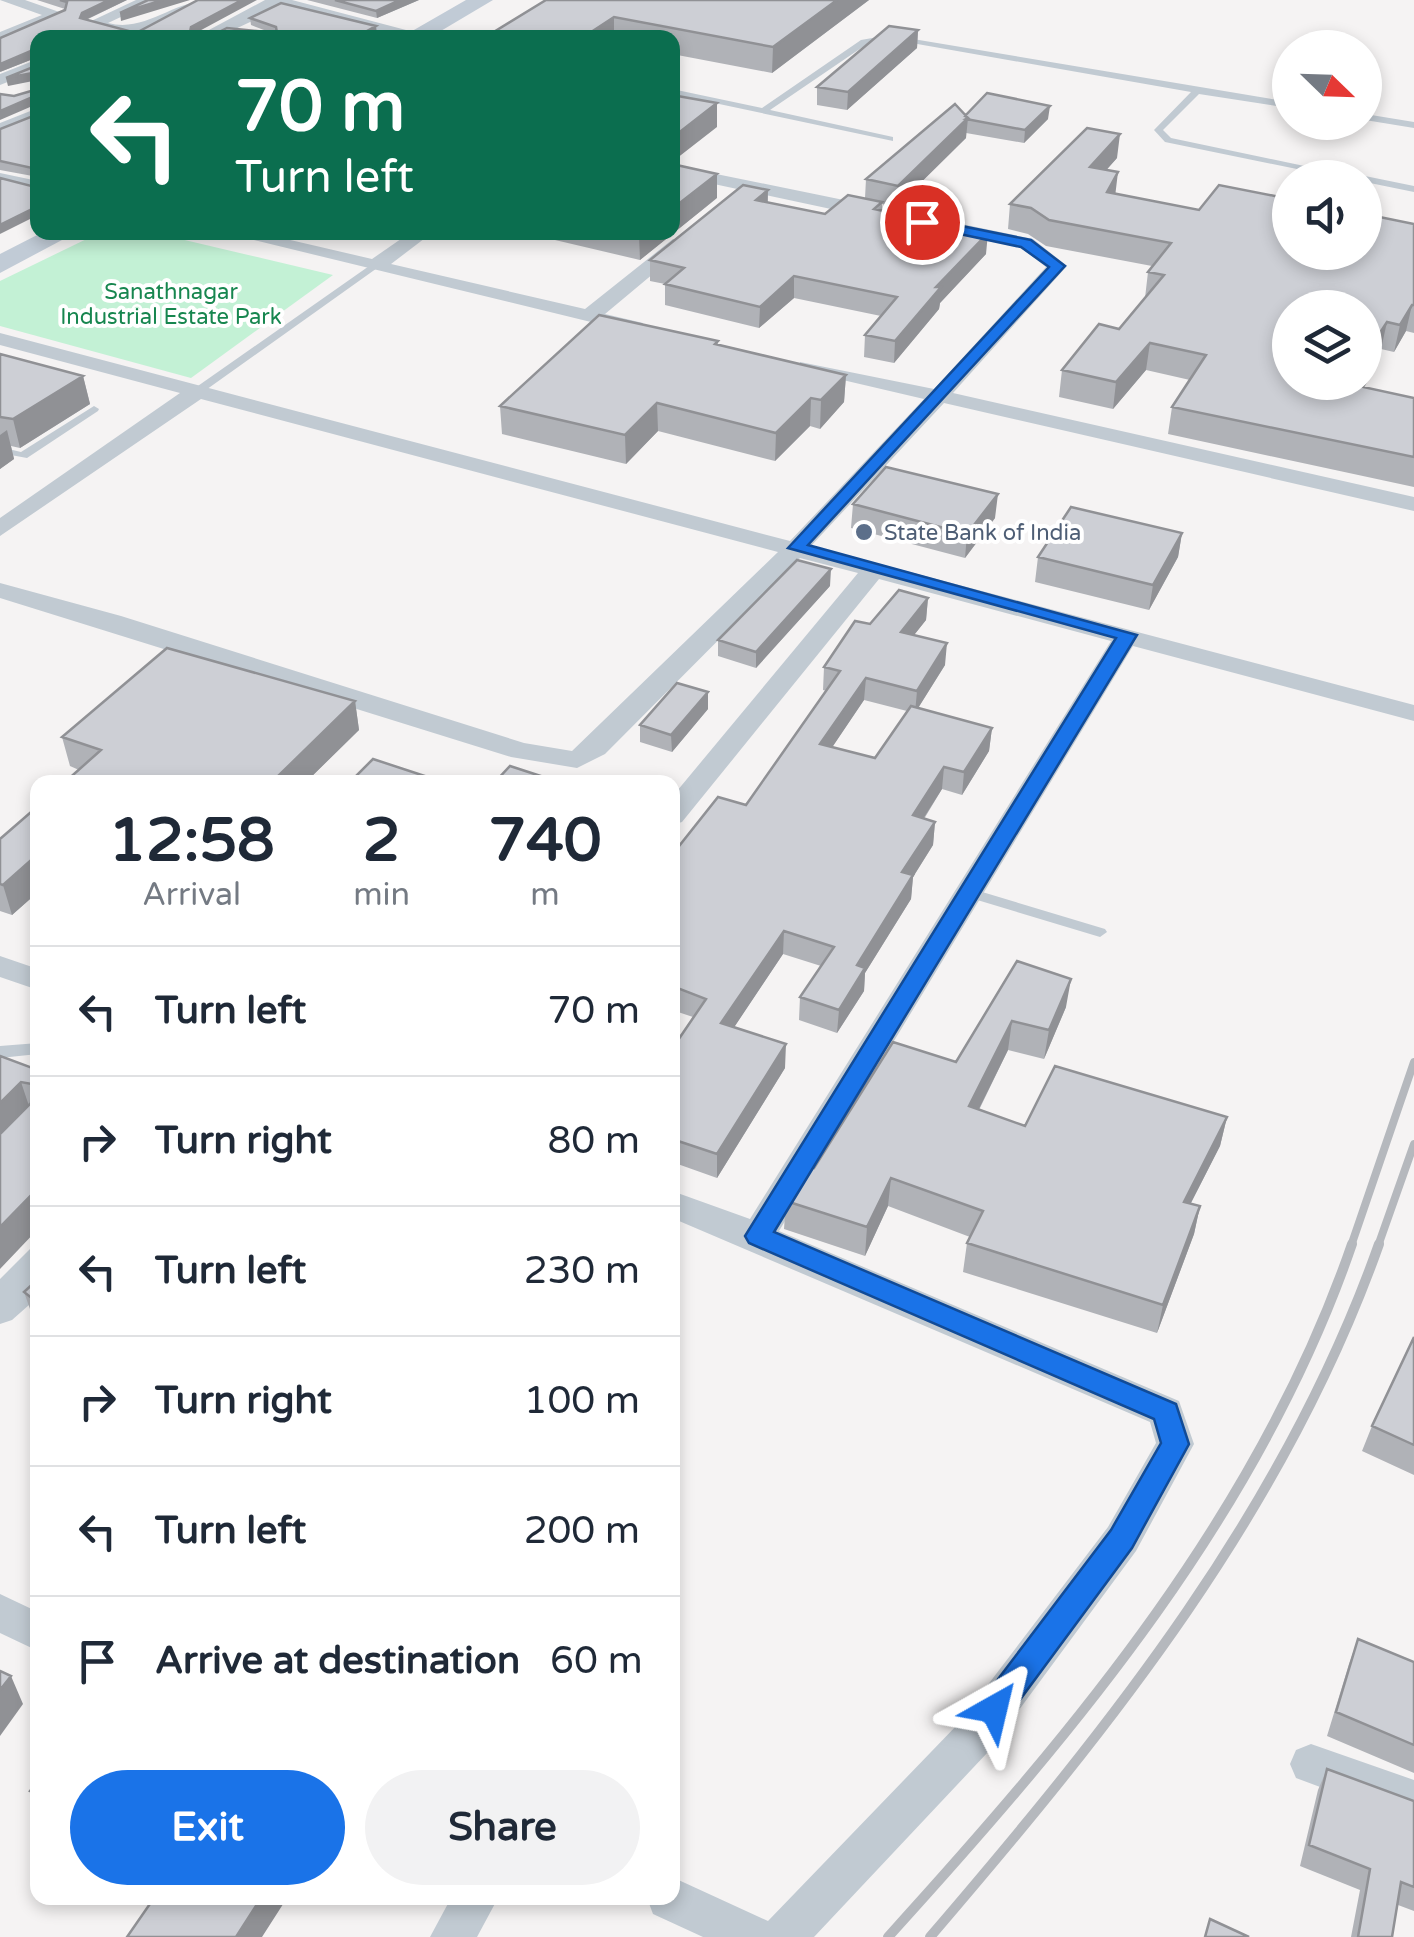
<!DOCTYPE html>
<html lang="en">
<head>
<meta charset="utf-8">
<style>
  body { margin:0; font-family:"Varela Round",sans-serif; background:#f2f2f3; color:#1f2937; height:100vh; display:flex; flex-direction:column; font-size:38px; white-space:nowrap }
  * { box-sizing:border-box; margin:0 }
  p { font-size:32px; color:#747a83 }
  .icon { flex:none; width:55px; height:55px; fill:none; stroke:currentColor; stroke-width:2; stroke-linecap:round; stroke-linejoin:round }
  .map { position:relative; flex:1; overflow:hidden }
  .panel { position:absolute; left:30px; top:775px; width:650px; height:1130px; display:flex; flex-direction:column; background:#fff; border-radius:20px; box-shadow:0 5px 15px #0003 }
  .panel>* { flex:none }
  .guide { position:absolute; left:30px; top:30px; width:650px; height:210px; border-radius:20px; box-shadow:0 5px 15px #0003; background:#0b6e4f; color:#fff; overflow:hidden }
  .needle { width:65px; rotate:113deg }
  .fabs { position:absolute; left:1272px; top:30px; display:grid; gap:20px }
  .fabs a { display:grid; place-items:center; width:110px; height:110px; border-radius:50%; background:#fff; box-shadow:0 5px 15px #0003; font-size:50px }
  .pin { position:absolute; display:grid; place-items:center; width:85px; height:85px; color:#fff; margin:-42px; border:5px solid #fff; border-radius:50%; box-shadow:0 2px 10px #0007 }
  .me { position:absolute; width:110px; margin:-55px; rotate:37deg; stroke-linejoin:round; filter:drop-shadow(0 0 8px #0008) }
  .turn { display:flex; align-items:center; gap:35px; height:210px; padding:0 40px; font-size:45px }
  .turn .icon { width:130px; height:130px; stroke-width:2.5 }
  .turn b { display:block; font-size:70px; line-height:85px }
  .eta { display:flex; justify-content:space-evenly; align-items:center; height:170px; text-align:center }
  .eta b { font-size:60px; font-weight:700; line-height:70px }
  .button { display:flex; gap:20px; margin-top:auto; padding:20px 40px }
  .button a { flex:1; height:115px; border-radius:60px; background:#1a73e8; color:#fff; font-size:40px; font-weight:700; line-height:115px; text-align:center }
  .button a+a { background:#f2f2f3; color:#1f2937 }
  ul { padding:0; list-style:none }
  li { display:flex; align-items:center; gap:30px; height:130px; padding:0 40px; border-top:2px solid #e0e1e3 }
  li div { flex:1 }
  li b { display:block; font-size:38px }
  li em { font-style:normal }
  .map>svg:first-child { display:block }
</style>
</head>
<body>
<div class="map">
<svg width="1414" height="1937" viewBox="0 0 1414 1937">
  <rect width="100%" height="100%" fill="#f5f3f3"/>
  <path fill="#c3f1d5" d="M101,232l54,1 178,42 -142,103 -191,-52v-45z"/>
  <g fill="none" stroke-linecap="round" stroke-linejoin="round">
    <path fill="#c1cad2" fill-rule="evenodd" d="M889,35l401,67v6l-91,-14 -36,36 8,8 190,40h-20l-176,-36 -11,-12 37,-38 -302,-53 -22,5 -97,66 123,27v4l-221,-47v-5l90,19 99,-68z
      M1365,114l49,8v6l-49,-8z
      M1365,176l49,10v6l-49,-10v-4h-3z
      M372,264l8,2 -177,126h-8v-4z
      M94,406l5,3 -1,2 -71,47 -27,-5v-6l21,5z
      M969,888l136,41 2,3 -7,5 -136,-41 -2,-3z
      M38,1043v11l-38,4v-12z
      M38,1245v18l-32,32 -6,2v-18l32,-32z"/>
    <path fill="#c1cad2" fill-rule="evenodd" d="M0,0h25l40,14 -65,29v-11l42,-17z
      M136,0h21l-49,23c38,10 65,-23 104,-23l-76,38 -51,-14z
      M265,0h27l133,35 -17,3 -126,-31 -66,31h-22z
      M38,59v11l-38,15v-11z
      M38,108v11l-38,15v-11z
      M672,165l201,41 9,6 -9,6 -201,-43z
      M0,173l38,8v11l-38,-9z
      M947,221l86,18 34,27 -114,127 461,104v14l-470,-108 -133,143 603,159v16l-281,-75 -354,585 400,170 15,43 -58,107 -148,201 -174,185h-111l-50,-23 -6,-16h25v-21l96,44 190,-197 150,-197 48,-84 -6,-21 -478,-204v-27l78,28 361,-578 -232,-62 -197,243 -10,3v-28l186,-224 -58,-15 -195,196 -28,14 -66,-11 -511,-159v-15l121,33 403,127 48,8 206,-199 -577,-153 -201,137v-18l180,-125 -180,-48v-12l790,208 134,-142 -124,-29v-8l134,27 112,-122 -26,-20 -80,-16 -2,-4z
      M221,232h35l116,27 39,-27h22l-42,32 194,45 88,-70 17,4 -85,71 38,9v8l-7,2z
      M0,956l38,13v21l-38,-13z
      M38,1262v35l-26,23 -12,4v-35l26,-24z
      M0,1594l38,18v39l-38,-18z
      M1311,1744l103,36v42l-118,-44 -6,-14 6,-14z
      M451,1898h47l-21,39h-47z"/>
    <path fill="#c1cbd6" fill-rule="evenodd" d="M466,0h27l-64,38h-29z
      M43,232h34l-77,41v-19z"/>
    <path stroke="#b5b8bd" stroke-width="8" d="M1351,1246l63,-184
      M1378,1246l36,-102"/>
    <path stroke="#b5b8bd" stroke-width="10" d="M888,1937c188,-207 372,-425 464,-693
      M930,1937c181,-211 355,-427 449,-693"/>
  </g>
  <path fill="#b0b2b7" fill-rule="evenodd" d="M37,0h90l-41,20 50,13h136l-21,-8 -1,-7 127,16 -7,4h-332v19l-38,15 65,-63z
    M307,0h112l-42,18z
    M546,0h323l-97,73 -100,-19v-16h-188z
    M918,30l-1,18 -70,62 -30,-5v-18z
    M38,114v63l-38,-7v-41z
    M965,116l83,3 -24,24 -58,-10v5l-70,69 -14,-3v7l104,43 -46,49 -1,6 -45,54 -30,-6 1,-22 16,-19 -87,-18 -35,30 -94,-23v-21l-15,-3v-21l118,-70v12l57,12 40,-16 1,-19z
    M1117,158l-11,12 9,24 84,16 215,14v109l-8,-2 -12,21 -13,-3 -16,25v-66h-75l75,80 49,10v89l-246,-53 4,-27 18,-27 -44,-10 -33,39 -54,-12 3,-27 57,-41 26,-31 3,-26 4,-6 -106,-20 -18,-12 -20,-5 2,-25z
    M717,198l-77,62 -119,-28h151z
    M718,341v3l128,31 -2,27 -24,27 -10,-3 -35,35 -117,-30 -32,33 -124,-30 -2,-28z
    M0,354l83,22 7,28 -70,44 -9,-2 3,13 -14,10z
    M853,504l142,14 -30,40 -114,-30z
    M1182,533l-4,24 -29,53 -114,-28 3,-25z
    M830,586l-74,82 -38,-12v-16z
    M928,598l-2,22 -12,15 31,30 -27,43 74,20 -3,23 -27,44 -20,-6 -18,30 11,3 -2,23 -20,32 -2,22 -46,74 -1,18 -27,42 -38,-13 1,-23 21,-31 -38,-12 -49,73 51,41 -68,110 -45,-16v-113l21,-32 -21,-7v-155l74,-50 81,-114 -4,-1 1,-23 46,-43zM864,700l43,11 -32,47 -43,-11z
    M355,701l4,29 -53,52h-241l14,-12 -9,-4 -8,-29z
    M708,709l-36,43 -32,-10v-17z
    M38,806v86l-26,23 -12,-4v-72z
    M1017,961l49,46 -22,52 -36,-9 -29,60 46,16 202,-9 -7,29 -29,57 9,3 -6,28 -37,99 -194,-61 4,-29 3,-6 -82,-31 -23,50 -81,-27 2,-28 28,-33 142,-106z
    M0,1056l38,14v159z
    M38,1279v36l-8,-6 -6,-17z
    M1414,1337v138l-52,-24 10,-25z
    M1358,1639l56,23v111l-87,-37 22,-72z
    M1327,1769l87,32v110l-16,-6 -6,32h-41l9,-47 -60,-24 18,-76z
    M38,1781v25l-8,-15z"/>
  <path fill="#909195" d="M109,0h18l-44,21 -3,-3 2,-5z
    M163,0h27l-69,21 -1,-8z
    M242,0h15l-65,35 -2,-3 1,-5z
    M400,0h19l-42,18 -1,-7z
    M837,0h32l-97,73 1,-26z
    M614,17v21h-32z
    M376,26l1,8 -7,4h-16z
    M918,30l-1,18 -70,62 1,-18z
    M38,48v9l-38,15v-8z
    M38,72v8l-30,6 -2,-8z
    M35,96l2,8 -37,16v-9z
    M717,103v24l-45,35v-24z
    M1050,106l-2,13 -24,24 1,-13z
    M968,118l-2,20 -70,69 2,-21z
    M1120,134l-3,24 -30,34 3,-25z
    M1118,172l-3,25 -8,-5z
    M717,174v24l-77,62 -1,-25 3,-3h30v-23z
    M768,190l-1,21 -11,-11z
    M38,206v9l-38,19v-9z
    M988,233l-2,21 -46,49 -1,6 -45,54 1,-22 41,-54z
    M794,276v22l-35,30 1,-21z
    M1412,305l-6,26 -12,21 6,-27z
    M1387,322l-6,27 -16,25v-18z
    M1150,343l-4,27 -33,39 3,-27z
    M846,375l-2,27 -24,27 1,-29z
    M83,376l7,28 -70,44 -7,-29z
    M811,398l-1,28 -35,35 1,-28z
    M657,403l1,28 -32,33 -1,-29z
    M7,430l7,29 -14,10v-34z
    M998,494l-3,24 -30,40 2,-24z
    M1182,533l-4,24 -29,53 4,-25z
    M831,569l-1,17 -74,82v-16z
    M928,598l-2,22 -27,34 2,-22z
    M947,643l-2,22 -30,48 2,-22z
    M866,678l-2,22 -45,67 1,-23z
    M708,692v17l-36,43 -1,-17z
    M355,701l4,29 -53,52h-34z
    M992,728l-3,23 -27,44 2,-23z
    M944,767l-2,22 -31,49 2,-23z
    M935,822l-2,23 -20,32 -2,22 -46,74 -1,18 -27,42 2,-23 18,-45 45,-93z
    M38,854v38l-26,23 -9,-30z
    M784,931l-1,23 -62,93v-24z
    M1071,979l-5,28 -22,52 5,-29z
    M1012,1021l-4,29 -42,85 3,-29z
    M786,1044l-1,24 -68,110v-24z
    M21,1082l10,30 -31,32v-41z
    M1227,1117l-7,29 -43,84 7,-28z
    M891,1178l-3,28 -23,50 2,-29z
    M38,1188v41l-38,40v-42z
    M1200,1206l-6,28 -37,99 6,-28z
    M11,1676l12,28 -23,32v-46z
    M261,1898h26l-25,39h-26z"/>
  <path fill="#cdcfd5" stroke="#909195" stroke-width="2.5" d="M60,0h49l-27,13 -2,5 56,15 62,-33h44l-51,27 -1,5 25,2 12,-6 50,5 -1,-6 -26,-9 31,-15 95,23 -22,12h-316v10l-38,16v-26l65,-28 2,-8z
    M148,0h15l-43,13z
    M335,0h65l-24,11z
    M546,0h291l-64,47 -159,-30 -32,21h-98z
    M889,26l29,4 -70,62 -31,-5z
    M38,65v7l-32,6z
    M38,89v9l-3,-2 -35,15v-17l14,2z
    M987,93l63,13 -25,24 -59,-11 2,-1 -3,-2z
    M672,95l45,8 -45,35z
    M955,104l13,14 -70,68 -32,-7z
    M38,114v58l-1,-3 -37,-8v-32z
    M1087,128l33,6 -30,33 28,5 -11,20 92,18 20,-25 71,14v53h75v-38l49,10v81h-2l-12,20 -13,-3 -22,34v-48h-75v74h75v-4h3l-5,9 51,11v59l-242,-50 34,-52 -56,-12 -34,39 -54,-12 37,-46 20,5 45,-54 -16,-3 23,-29 -122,-23 -18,-12 -21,-4z
    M672,164l45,10 -45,35z
    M0,178l35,9 3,-2v21l-38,19z
    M743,185l25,5 -12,10 69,14 23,-19 34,7 -8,7 114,24 -52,54h5l-46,54 -30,-6 32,-38 -103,-21 -34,31 -95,-23 19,-16 -34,-8z
    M599,315l119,26 -3,3 131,31 -25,25 -10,-2 -35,35 -119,-30 -32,32 -125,-29z
    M0,354l83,22 -70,43 -13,-2z
    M886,467l112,27 -31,40 -114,-30z
    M1071,507l111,26 -29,52 -115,-28z
    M797,560l34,9 -75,83 -38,-12z
    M899,590l29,8 -27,34 46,11 -30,48 -51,-13 -46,66 55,14 36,-52 81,22 -28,44 -20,-5 -31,48 22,7 -33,50 11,3 -56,90 8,3 -26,42 -39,-13 34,-50 -50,-16 -63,92 65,21 -69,110 -45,-15v-90l34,-50 -34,-13v-131l46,-58 28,8 94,-134 -16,-4 31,-46 15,3z
    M167,648l188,53 -83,81h-137l-13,-4 -5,4h-52l36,-32 -39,-13z
    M677,683l31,9 -37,43 -31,-10z
    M373,759l70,23h-93z
    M510,766l46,15 4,-4 19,5h-84z
    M38,806v48l-35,31 -3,-1v-45z
    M1017,961l54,18 -22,51 -37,-9 -43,85 56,20 30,-60 172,51 -43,85 16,4 -37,99 -196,-62 16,-32 -92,-33 -24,49 -81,-26 21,-35 7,2 79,-126 63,20z
    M0,1056l38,14v118l-38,39v-93l31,-31 1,-19 -11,-2 -21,21z
    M38,1279v24l-14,-11z
    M1414,1337v108l-42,-19z
    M1358,1639l56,23v83l-78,-33z
    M0,1671l11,5 -11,14z
    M1327,1769l87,32v86l-13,-5 -9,55h-34l12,-68 -61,-24z
    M38,1781v14l-8,-4z
    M154,1898h107l-25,39h-109z
    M1210,1919l39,18h-44z"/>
  <path fill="#1a73e8" stroke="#114b97" stroke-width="2.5" d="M922,218l109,22 34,26 -257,279 329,90 -363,597 402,172 13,40 -57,104 -127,172 -11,4 -11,-4 -5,-11 5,-10 128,-169 50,-87 -7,-24 -405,-176 -4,-7 371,-598 -328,-90 261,-281 -28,-20 -104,-22z"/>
  <circle fill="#5c6f8a" stroke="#fff" stroke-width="4" cx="864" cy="532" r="10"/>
  <g text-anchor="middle" stroke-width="8" stroke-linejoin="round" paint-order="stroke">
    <g font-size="22" fill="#17864f" stroke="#fff">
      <text x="171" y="299">Sanathnagar<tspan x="171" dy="25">Industrial Estate Park</tspan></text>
    </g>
    <g font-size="22" fill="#4e5e75" stroke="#fff" text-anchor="start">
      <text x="884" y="540">State Bank of India</text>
    </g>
  </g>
</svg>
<div class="fabs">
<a><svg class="needle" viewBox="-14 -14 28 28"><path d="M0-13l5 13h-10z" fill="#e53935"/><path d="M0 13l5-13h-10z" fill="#747a83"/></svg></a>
<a><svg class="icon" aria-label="sound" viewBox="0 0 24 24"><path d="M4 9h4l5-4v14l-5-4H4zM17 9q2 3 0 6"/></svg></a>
<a><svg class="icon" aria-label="layers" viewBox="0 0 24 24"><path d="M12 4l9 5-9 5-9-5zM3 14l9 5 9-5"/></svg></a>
</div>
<div class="pin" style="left:922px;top:222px;background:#d93025"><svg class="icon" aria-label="arrive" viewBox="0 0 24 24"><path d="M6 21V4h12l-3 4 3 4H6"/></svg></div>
<svg class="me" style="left:994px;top:1709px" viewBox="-20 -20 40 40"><path d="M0-17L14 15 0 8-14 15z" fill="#1a73e8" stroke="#fff" stroke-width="4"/></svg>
<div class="guide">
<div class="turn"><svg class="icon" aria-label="left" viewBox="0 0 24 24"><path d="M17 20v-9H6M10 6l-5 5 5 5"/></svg><div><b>70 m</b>Turn left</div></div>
</div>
<section class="panel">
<div class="eta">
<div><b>12:58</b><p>Arrival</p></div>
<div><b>2</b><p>min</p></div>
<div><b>740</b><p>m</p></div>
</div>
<ul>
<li><svg class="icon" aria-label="left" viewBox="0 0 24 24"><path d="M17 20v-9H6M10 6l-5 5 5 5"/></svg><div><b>Turn left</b></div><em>70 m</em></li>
<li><svg class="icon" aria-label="right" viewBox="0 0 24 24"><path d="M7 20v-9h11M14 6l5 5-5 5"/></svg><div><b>Turn right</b></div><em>80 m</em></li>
<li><svg class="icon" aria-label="left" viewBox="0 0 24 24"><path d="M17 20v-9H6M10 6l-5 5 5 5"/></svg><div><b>Turn left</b></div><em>230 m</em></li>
<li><svg class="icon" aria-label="right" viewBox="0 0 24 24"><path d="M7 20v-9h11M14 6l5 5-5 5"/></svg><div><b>Turn right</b></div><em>100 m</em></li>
<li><svg class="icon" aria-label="left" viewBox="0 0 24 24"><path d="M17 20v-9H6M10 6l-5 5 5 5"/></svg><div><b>Turn left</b></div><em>200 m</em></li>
<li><svg class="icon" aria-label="arrive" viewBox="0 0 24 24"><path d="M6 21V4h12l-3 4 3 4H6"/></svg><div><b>Arrive at destination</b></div><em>60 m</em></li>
</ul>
<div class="button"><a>Exit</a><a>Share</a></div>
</section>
</div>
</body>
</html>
